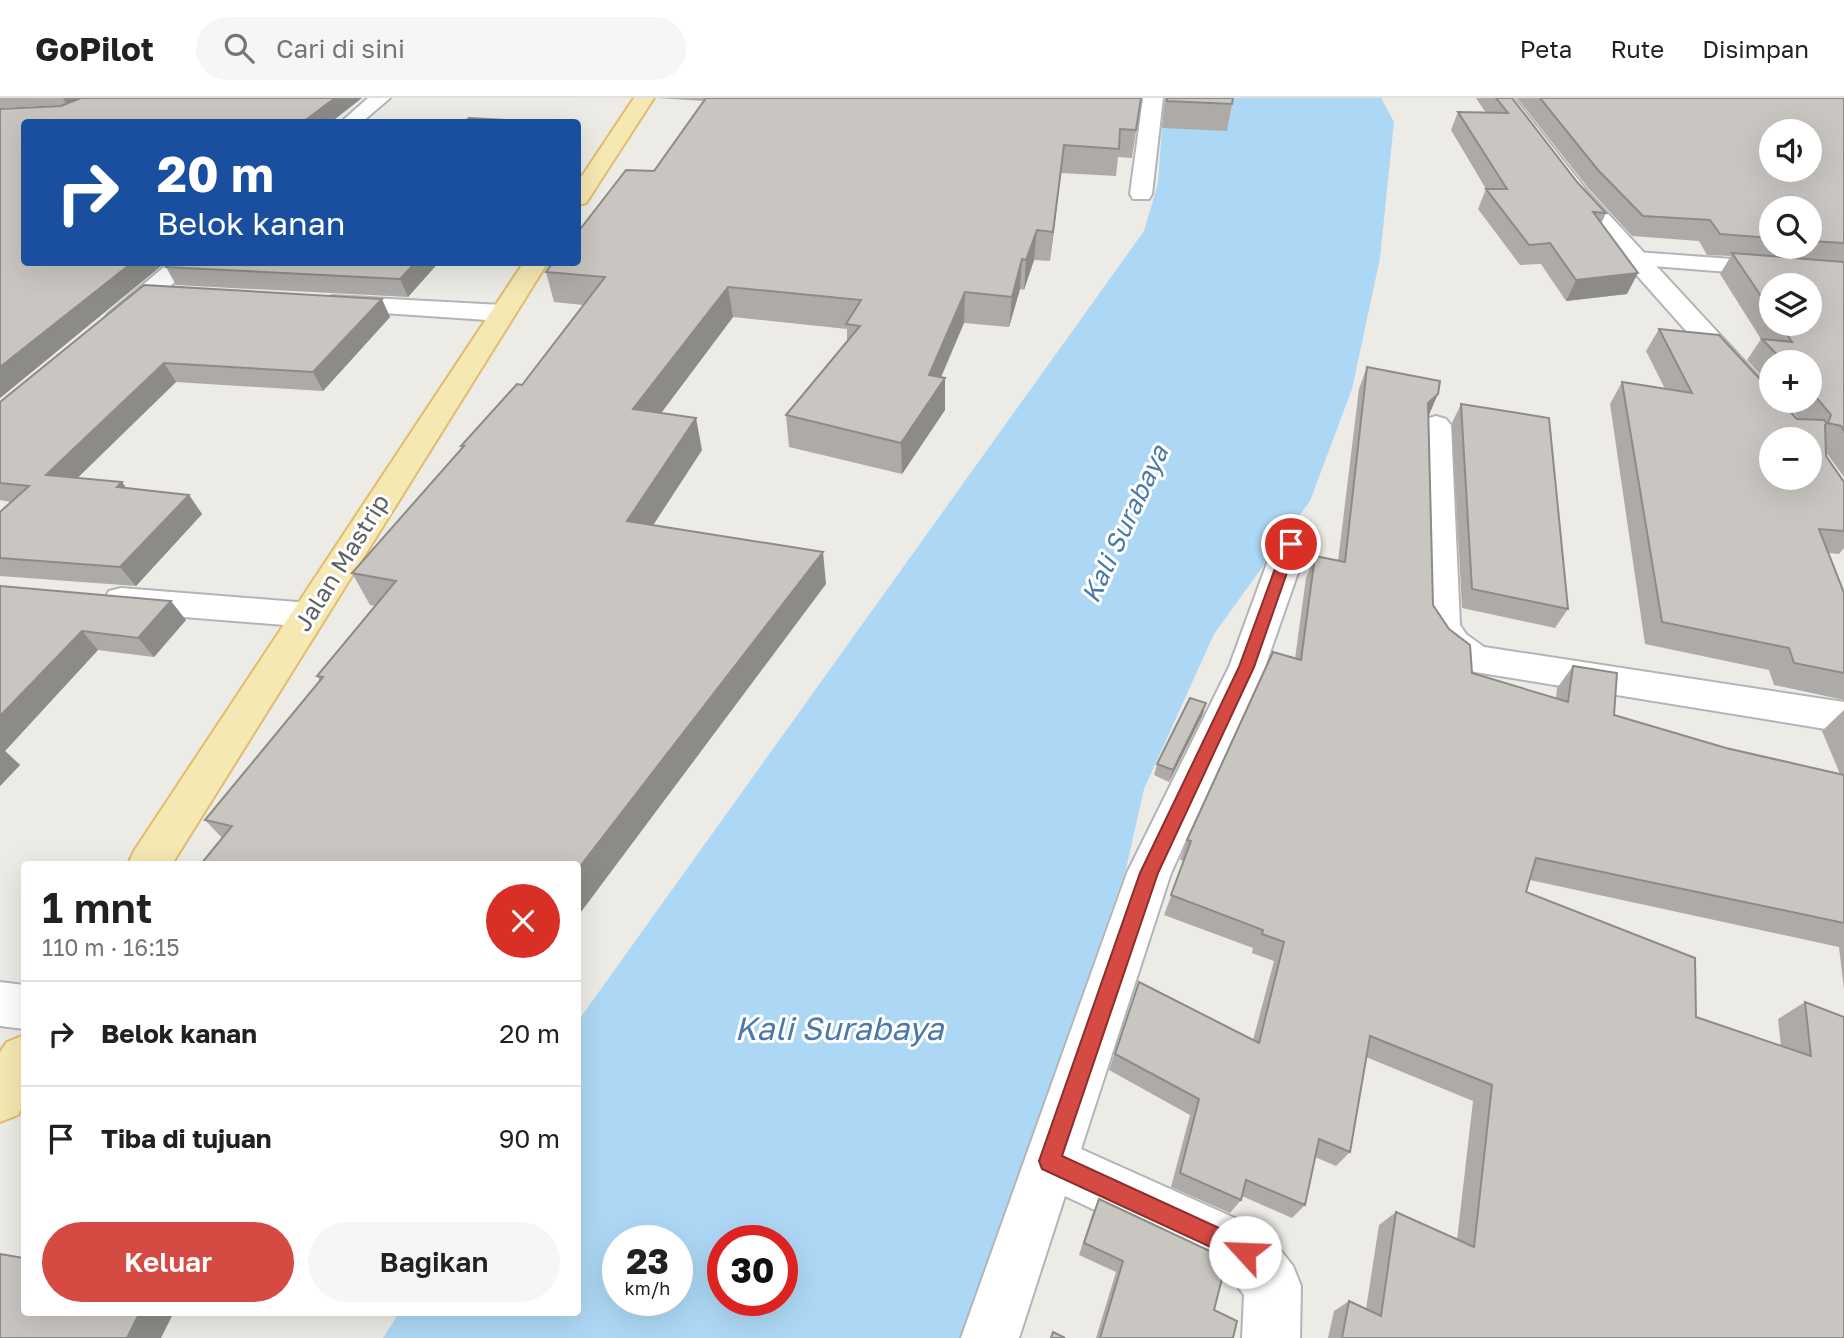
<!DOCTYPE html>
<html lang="id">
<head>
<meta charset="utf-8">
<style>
  body { margin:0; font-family:"Golos Text",sans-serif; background:#f6f6f6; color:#202124; height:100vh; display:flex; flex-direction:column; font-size:26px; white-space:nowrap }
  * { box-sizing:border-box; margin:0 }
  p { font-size:23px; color:#757577 }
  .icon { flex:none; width:38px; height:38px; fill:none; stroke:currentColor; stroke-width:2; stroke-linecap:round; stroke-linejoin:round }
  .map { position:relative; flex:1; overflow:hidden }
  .drawer { position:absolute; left:21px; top:763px; width:560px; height:455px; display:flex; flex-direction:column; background:#fff; border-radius:7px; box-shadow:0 7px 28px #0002 }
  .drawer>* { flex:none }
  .hud { position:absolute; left:21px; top:21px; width:560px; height:147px; border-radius:7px; box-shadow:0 7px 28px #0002; background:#1a4fa0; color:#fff; overflow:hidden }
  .controls { position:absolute; left:1759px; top:21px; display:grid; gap:14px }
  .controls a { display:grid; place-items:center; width:63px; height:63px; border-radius:50%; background:#fff; box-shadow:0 7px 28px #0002; font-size:35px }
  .speed { position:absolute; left:602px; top:1127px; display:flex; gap:14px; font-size:35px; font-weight:700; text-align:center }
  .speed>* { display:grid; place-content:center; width:91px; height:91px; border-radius:50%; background:#fff; box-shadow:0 7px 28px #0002; line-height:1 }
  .speed small { font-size:18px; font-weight:400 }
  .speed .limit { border:10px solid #d22; background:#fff; color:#111 }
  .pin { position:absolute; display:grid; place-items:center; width:60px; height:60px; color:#fff; margin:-30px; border:4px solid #fff; border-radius:50%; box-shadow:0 2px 7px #0007 }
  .me { position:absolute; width:77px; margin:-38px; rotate:295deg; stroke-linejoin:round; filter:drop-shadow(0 0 5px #0008) }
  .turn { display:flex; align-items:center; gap:24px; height:147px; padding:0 21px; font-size:32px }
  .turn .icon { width:91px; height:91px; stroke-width:2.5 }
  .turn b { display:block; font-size:49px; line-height:60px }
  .round { display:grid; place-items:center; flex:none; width:74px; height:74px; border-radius:37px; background:#f6f6f6 }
  .head { display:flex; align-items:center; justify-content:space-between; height:119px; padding:0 21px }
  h1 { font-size:42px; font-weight:600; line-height:52px }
  .action { display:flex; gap:14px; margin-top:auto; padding:14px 21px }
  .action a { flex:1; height:80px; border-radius:42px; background:#d54a43; color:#fff; font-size:28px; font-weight:600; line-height:80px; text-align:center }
  .action a+a { background:#f6f6f6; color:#202124 }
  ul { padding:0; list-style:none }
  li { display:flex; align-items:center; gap:21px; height:105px; padding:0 21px; border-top:2px solid #e0e0e0 }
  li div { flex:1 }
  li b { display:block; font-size:26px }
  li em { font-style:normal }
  header { display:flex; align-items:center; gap:42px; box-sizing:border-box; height:98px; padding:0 35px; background:#fff; border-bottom:2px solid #e0e0e0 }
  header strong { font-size:33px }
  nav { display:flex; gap:38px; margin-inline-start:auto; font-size:24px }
  .search { width:490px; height:63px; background:#f6f6f6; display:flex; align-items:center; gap:18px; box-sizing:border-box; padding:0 24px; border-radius:38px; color:#757577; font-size:26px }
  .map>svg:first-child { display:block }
</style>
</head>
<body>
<header>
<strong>GoPilot</strong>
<div class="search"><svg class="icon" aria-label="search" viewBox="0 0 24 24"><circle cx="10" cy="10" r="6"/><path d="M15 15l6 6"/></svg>Cari di sini</div>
<nav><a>Peta</a><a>Rute</a><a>Disimpan</a></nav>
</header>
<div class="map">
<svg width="1844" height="1240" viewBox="0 0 1844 1240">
  <rect width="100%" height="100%" fill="#edebe5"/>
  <path fill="#add8f5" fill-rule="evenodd" d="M1164,0h217l13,24 -14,136 -28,131 -42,112 -96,133 -70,155 -18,80 -166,469h-577l16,-25 179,-1v-291l566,-790 14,-48zM618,1143h59v59h-59zM723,1143h59v59h-59z"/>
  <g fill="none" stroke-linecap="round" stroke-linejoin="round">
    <g stroke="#b2b5b8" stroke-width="4">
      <path id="street" d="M368,0h22l-28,24h-21z
        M1143,0h20l-11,96 -3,5h-16l-3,-5z
        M1636,154l208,15v14l-217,-17 -3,-5 3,-5z
        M170,164h27l-71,64 -9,2 -9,-2 -4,-6 4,-6z
        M333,198l169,9 9,3 4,5 -4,5 -9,3 -178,-12 -4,-5 4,-5z
        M1436,318l10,3 5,6 9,200 6,9 18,13 360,55v30l-369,-60c-25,-7 -38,-23 -51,-45l-3,-202 5,-6z
        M1291,435l12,3 5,8 -43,123 -94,206 -90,276 185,83 27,34 8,20 -1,52h-58l2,-43 -18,-23 -161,-76 -46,142h-58l166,-465 102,-206 45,-123 5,-8z
        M121,490l188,15 12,3 6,9 -6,9 -12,3 -188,-15 -12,-3 -5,-9 5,-9z
        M0,884l24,3v44l-24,-3z"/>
    </g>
    <g stroke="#b1b4b8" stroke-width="4">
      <path id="secondary" d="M1494,0h20l73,93 184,199v11h10l31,38 -2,3v-3h-28l-211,-238z"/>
    </g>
    <g stroke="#e1bc6b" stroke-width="4">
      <path id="primary" d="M634,0h20l-68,105 -8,2v-23z
        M524,164h24l-376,602h-44l6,-13z
        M24,937v69l-6,11 -18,7v-70l7,-10z"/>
    </g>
    <use href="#street" fill="#fff" fill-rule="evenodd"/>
    <use href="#secondary" fill="#fff" fill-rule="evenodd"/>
    <use href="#primary" fill="#f6e8b2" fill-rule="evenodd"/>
  </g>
  <path fill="#adaaa7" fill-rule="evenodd" d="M0,0h362l-31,24h-307v140h142l-166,136v-289l63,-4 -63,3z
    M656,0h485l-9,60 -14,-1 -2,19 -55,-3 -11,88 -16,-1 -10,30 -4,-1 -11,38 -45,-4 -23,55 4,32 -43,64 -113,-27 -3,-32 61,-74v-12l-114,-12 -72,96 41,37 -49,75 173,59 -604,254 -17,-18 115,-139 -3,-5 58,-70 -5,-1 -18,-32 110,-125 -1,-2 61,-61 61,-80 -29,-3 -8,-30 108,-101 51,-70z
    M1165,0h68l-6,33 -65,-3z
    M1476,0h36l66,85 28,30 -5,11 26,70 -61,7 -25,-37 -21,1 -42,-56 8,-20 -35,-59 7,-18 28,1z
    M1517,0h327v379l-19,-26 1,5 18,26v66l-5,6 -11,-1 16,40v107l-70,-15 -5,-15 -124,-26 -35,-240 12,-22 43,7 -19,-38 13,-22 138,90h2l-15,-18h26v-39h-39v24l-24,-26 14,-21 -41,-65 11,-18 -24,-1 -8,-14 -67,-5 -43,-47zM1771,110h39v39h-39zM1771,187l39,39h-39z
    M170,164h269l-31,35 -232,-12 -10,-18z
    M144,187l246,32 -67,74 -147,-9 -99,96 50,10 62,7 13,19 -66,72 -136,-10v-64l11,-10 -11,-2v-98z
    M1367,269l61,49 5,189 39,68 84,25 1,-10 16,-22 41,49 112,33 114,26 -18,-43 22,-21v280l-5,-43 -309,-67 -4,12 170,125 85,29 -3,-27 27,-17 39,336h-516l6,-27 15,-10 17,8 13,-84 17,-13 61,28 16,-139 -107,-44 -16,95 -14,14 -21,-9 -10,48 -13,13 -50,-22 -1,4 -11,13 -59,-26 19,-72 -81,-45 30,-88 114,58 21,-79 -22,-8 1,-5 -89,-33 20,-54 -4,-1 7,-20 108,-181 11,-81 9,-22 23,5 21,-172z
    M1461,306l107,205 -13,19 -93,-20 -10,-185z
    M0,488l186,34 -32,37 -56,-7 -93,101 15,14 -20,21z
    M1203,616l-34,68 -15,-7 3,-11z
    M1099,1101l115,111 19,28h-137l20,-66 -37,-17 14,-43z"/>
  <path fill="#8d8b88" d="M63,0h19l-16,6z
    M335,0h27l-31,24h-28z
    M1064,47l-3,28 -11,88 3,-29z
    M1037,132l-3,30 -10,30 2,-30z
    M1022,161l-2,30 -11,38 3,-30z
    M133,164h33l-166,136v-31z
    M416,164h23l-31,35 -8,-18z
    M1638,175l-11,21 -61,7 10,-21z
    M728,189l5,30 -92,123 -8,-31z
    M965,194l-1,31 -32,74 13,-19v32l-43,64 -1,-31 28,-68z
    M382,201l8,18 -67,74 -10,-19z
    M164,265l12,19 -115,112 -15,-19z
    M1438,296l-9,21 -11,10 10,-22z
    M696,320l6,32 -67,103 -8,-32z
    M122,384l14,20 -19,-15z
    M189,397l13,19 -66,72 -16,-19z
    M823,454l3,32 -248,332v-47z
    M171,503l15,19 -32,37 -16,-19z
    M82,533l16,19 -93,101 15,14 -20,21v-70z
    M1206,605l-3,11 -34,68 4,-12z
    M140,1214h34l-13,26h-34z"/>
  <path fill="#c9c6c2" stroke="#8d8b88" stroke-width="2" fill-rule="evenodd" d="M81,0h254l-32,24h-279v140h109l-133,105v-258l61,-3z
    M706,0h435l-5,32 -16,-1 -1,20 -55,-4 -11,87 -16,-2 -11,30 -4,-1 -10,38 -47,-5 -36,83 16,3 -44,65 -115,-28 74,-89 -14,-2 15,-24 -133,-13 -95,122 63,9 -69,103 196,31 -245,317v-5h-377l31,-38 -27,-6 118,-143 -6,-1 79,-95 -44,-8 112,-127h-3l56,-62 5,1 83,-108 -59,-5 7,-10h25v-30l48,-62 28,1z
    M1167,0h66l-1,6 -65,-3z
    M1496,0h16l66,85 28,30 -13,-1 45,61 -62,7 -26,-37 -21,2 -43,-56h21l-49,-77 50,1z
    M1540,0h304v145l-34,-2v-33h-39v30l-51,-4 -10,-14 -67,-4 -45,-46zM1771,33h39v39h-39z
    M469,20l76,4h-81z
    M1732,155l112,9v169l-3,-5 -13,-3 3,-8 -21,-25v-28h-26l-22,-23 30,3 -12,-18h30v-39h-39v26z
    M170,164h246l-16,17 -234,-12z
    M144,187l238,14 -69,73 -149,-9 -118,112 76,7 -5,5 72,8 -69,72 -120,-9v-46l29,-26 -29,-3v-81z
    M1659,231l60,6 52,56v10h9l17,18 27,1 3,3 -2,2 1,31 18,26v49l-25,-2 25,64v80l-50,-10 -5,-15 -127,-26 -40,-240 70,11zM1771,341h39v39h-39z
    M1367,269l73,14 -2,13 -10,9 5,202 16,24 21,16 2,28 96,29 5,-36 44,7 -3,42 112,33 118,27v148l-308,-65 -10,34 169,66 1,59 115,39 -6,-54 39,15v321h-502l7,-37 32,15 15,-104 78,35 18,-162 -122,-49 -20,116 -31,-13 -14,66 -59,-25 -5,20 -61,-27 19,-74 -84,-45 24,-72 120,61 25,-101 -22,-8 1,-4 -92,-35 20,-54 -4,-1 86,-188 28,8 14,-104 30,6z
    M1461,306l88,14 19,191 -96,-20z
    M0,488l171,15 -33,37 -56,-7 -82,85z
    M1190,600l16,5 -33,67 -16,-6z
    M1099,1101l128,60 -13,51 23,11 -4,17h-133l23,-77 -39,-18z
    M0,1156l24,4v54h116l-13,26h-127z
    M1053,1234l12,6h-14z"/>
  <path fill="#d54a43" stroke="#8a302c" stroke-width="2" d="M1291,442l6,4 -43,123 -96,206 -96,283 192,88 3,8 -3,8 -9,3 -203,-94 -3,-8 101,-288 99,-206 45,-123z"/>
  <g text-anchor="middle" stroke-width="6" stroke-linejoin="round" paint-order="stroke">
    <g font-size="24" fill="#5d6064" stroke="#fff">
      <text transform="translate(342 465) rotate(-58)" y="8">Jalan Mastrip</text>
    </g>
    <g font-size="26" font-style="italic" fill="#4c7aa6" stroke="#fff">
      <text transform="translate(1125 426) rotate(-65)" y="9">Kali Surabaya</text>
    </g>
    <g font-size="32" font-style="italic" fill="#4c7aa6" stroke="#fff">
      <text x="839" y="942">Kali Surabaya</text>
    </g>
  </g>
</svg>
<div class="controls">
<a><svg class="icon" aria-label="sound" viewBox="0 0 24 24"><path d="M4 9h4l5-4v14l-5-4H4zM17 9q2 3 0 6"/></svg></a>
<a><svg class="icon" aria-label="search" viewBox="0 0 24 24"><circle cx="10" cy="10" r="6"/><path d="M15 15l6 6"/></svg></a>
<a><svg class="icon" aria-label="layers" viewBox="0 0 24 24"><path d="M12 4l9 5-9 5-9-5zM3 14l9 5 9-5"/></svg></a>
<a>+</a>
<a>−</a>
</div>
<div class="speed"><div>23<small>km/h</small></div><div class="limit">30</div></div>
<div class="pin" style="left:1291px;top:446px;background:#d93025"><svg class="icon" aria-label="arrive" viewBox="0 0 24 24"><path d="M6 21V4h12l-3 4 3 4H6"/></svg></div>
<svg class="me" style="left:1245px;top:1154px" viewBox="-20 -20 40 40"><circle r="19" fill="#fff"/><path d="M0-13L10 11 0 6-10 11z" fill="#d54a43"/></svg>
<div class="hud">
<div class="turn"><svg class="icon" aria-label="right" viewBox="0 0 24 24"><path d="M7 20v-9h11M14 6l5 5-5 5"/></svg><div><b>20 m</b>Belok kanan</div></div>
</div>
<section class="drawer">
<div class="head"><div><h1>1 mnt</h1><p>110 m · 16:15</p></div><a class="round" style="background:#d93025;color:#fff"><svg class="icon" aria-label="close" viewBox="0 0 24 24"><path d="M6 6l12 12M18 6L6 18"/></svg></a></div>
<ul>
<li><svg class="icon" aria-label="right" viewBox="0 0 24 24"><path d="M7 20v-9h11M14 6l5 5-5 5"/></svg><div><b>Belok kanan</b></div><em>20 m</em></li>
<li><svg class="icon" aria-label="arrive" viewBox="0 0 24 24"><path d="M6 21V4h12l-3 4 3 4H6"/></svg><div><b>Tiba di tujuan</b></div><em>90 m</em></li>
</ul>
<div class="action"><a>Keluar</a><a>Bagikan</a></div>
</section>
</div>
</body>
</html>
